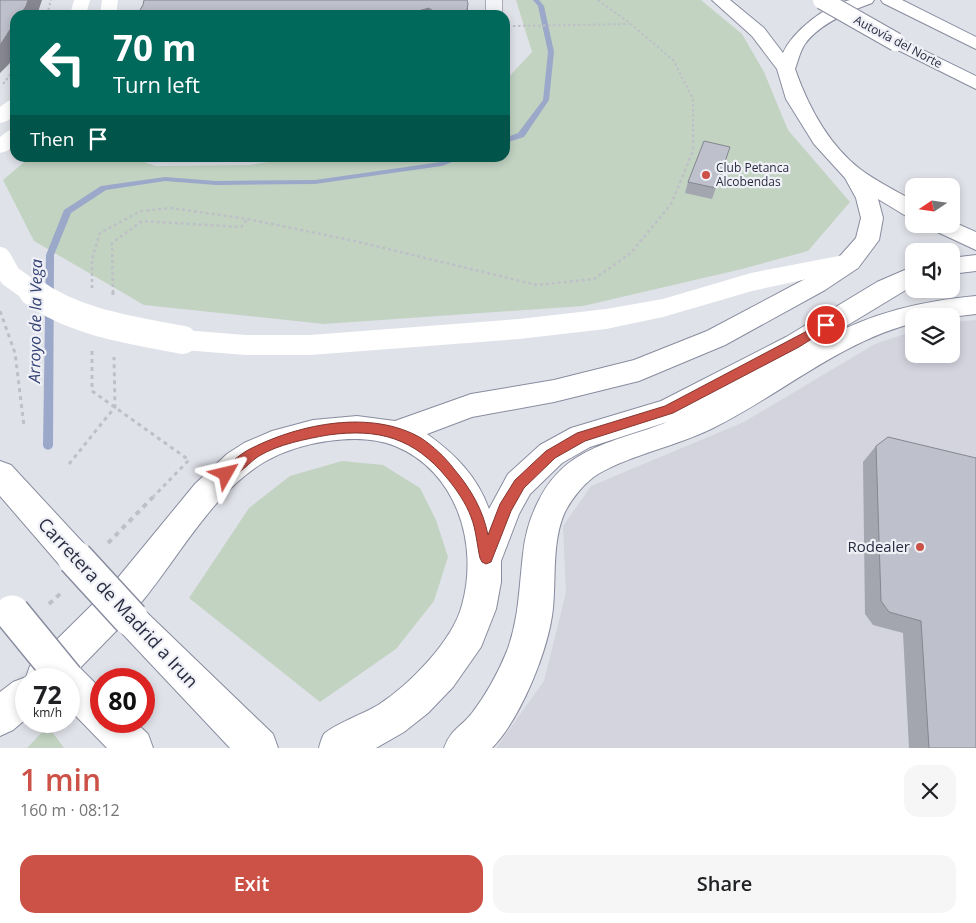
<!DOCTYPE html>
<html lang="en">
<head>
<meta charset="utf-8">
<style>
  body { margin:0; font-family:"Open Sans",sans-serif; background:#f6f6f6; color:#202124; height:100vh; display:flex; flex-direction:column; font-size:19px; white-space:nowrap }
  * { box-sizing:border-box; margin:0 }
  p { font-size:16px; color:#757577 }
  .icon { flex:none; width:28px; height:28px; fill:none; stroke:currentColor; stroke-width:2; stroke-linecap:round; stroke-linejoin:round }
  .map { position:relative; height:748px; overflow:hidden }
  .panel { display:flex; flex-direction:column; background:#fff; flex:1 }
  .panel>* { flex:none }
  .banner { position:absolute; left:10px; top:10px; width:500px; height:152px; border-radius:15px; box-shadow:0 2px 8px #0003; background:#00695c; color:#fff; overflow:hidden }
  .needle { width:32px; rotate:257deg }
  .tools { position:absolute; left:905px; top:178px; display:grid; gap:10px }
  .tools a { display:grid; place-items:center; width:55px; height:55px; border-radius:10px; background:#fff; box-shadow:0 2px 8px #0003; font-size:25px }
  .speed { position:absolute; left:15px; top:668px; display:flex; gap:10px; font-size:25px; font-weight:700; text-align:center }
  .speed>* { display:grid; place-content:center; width:65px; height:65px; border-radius:50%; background:#fff; box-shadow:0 2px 8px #0003; line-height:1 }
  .speed small { font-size:12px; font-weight:400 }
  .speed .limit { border:8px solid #d22; background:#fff; color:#111 }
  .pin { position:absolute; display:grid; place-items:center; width:42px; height:42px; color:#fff; margin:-21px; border:2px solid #fff; border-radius:50%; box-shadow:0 1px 5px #0007 }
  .me { position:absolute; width:55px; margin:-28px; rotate:53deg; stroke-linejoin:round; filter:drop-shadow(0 0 4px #0008) }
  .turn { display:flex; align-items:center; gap:18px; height:105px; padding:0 20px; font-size:22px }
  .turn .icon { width:65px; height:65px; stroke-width:2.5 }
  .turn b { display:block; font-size:35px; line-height:42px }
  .then { display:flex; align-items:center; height:48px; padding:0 20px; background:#0003; gap:10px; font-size:19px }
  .round { display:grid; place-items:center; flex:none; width:52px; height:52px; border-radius:15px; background:#f6f6f6 }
  .overview { display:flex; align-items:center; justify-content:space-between; height:85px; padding:0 20px }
  h1 { font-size:30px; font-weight:600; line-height:38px; color:#cc5147 }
  .primary-button { display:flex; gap:10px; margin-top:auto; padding:10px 20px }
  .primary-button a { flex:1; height:58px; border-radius:15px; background:#cc5147; color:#fff; font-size:20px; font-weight:600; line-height:58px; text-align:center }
  .primary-button a+a { background:#f6f6f6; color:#202124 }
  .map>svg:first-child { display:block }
</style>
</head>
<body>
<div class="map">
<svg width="976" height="748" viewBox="0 0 976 748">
  <rect width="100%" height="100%" fill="#e0e2e9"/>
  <path fill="#d3d4de" d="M976,320v428h-480l48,-67 22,-89 -3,-66 28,-40 153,-64 131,-78 39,-13v23h37v-32z"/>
  <path fill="#c2d3c2" d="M516,0h185l41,34 22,38 24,58 62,72 -42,49 -66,18 -159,37 -259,18 -180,-19 -110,-64 -31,-61 26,-22h103l24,8 94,-1 42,-7h213v-77l27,-29z
    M342,461l41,4 37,23 16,32 12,37 -14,44 -38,48 -76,53 -131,-104 60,-90 41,-32z
    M48,726l16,22h-37z"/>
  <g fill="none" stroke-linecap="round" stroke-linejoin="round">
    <path fill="#9ca8c9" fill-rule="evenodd" d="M533,0h6l5,6 10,46 -5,48 -25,37 -19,6v-5l13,-5 25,-33 5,-48 -10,-46z
      M453,158h10l-21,8 -127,18 -99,1 -51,-4 -59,9 -35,23 -17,42 -1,190 -1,3 -4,2 -4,-2 -1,-3 3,-190 18,-45 37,-24 64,-9 51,4 99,-1 126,-18z"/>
    <g stroke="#a9abb6" stroke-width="2">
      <path id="street" d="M486,0h16v15h-16z"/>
    </g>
    <g stroke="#888c9f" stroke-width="2">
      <path id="highway" d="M712,0h18l34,28 19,25c10,-22 43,-48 67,-53 7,0 17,0 24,0l-2,3c-22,8 -53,21 -67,41 -5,7 -7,17 -10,25 13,37 33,75 65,100 16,12 36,22 54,32v17l-8,-2 -28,-17 5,19 -4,22 -21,28 -33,22 -100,55 -86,36 -85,21 -82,15 -45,17c28,20 50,42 62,75l19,-35 32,-29 31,-17 90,-27 125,-64 91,-55 37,-16v19l-91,55c48,-27 98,-39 153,-44v18l-25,3 -37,-1v7c-73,18 -134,72 -201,105 -36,18 -80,26 -115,46 -14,9 -27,25 -34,40 -12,29 -8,63 -11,94 -4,41 -32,110 -61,140h-48c7,-19 16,-20 28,-35 14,-18 26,-40 35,-62 12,-32 12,-63 16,-97 2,-19 7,-37 16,-54 28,-55 76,-57 128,-78l-77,25 -28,16 -32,31 -11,20 -18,47v21l-5,27 -15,38 -28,40 -25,26 -24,19 -28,16h-57c1,-4 3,-11 5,-14 9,-9 41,-21 54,-29 30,-19 75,-64 84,-100 17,-60 -5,-134 -67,-159 -36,-15 -96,-4 -129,15 -53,30 -88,98 -127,144l134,129 5,14h-48l-112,-119 -38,39 21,21v32h33l14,13 5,14h-46l-38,-39v-30h-43v40l-13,11 -13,6v-44l13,-10 13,-5 4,-11 82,-81 83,-101 32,-30 17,-11 28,-12 41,-11 44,-4 38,5 76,-27 83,-14 80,-20 73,-29 100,-53 33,-22 16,-18 5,-20 -5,-20 -11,-20 -31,-34 -28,-45 -9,-30 -25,-33z
        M881,0h21l74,37v12l-93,-46z
        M896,37l80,39v13l-86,-43 -3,-4 3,-4z
        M951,221l25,11v18l-45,-21 -3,-5h23z
        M976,255v16l-25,3v-16z
        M0,461l11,4 76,82 5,11 -5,11 -12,5 -12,-5 -63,-73z"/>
    </g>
    <path stroke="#bec0c7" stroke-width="2" stroke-dasharray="2.5 2.5" stroke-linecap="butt" d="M598,0l33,24 43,37 19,38v32
      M47,15l4,-15
      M513,26l116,-2
      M3,84l12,-15"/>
    <path stroke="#bec0c7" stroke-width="2.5" stroke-dasharray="3 3" stroke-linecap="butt" d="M92,288v-29l8,-26 41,-22 30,-3 77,11 111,23 178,43 57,-6 37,-26 40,-49 22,-53v-21
      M113,293l-1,-50 30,-22 99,6 6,-7"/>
    <path stroke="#bec0c7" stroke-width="3" stroke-dasharray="4 4" stroke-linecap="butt" d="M113,292v3
      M0,311l15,42 9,73
      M92,351v40l97,69 -35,36
      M69,464l46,-57 -1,-50"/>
    <path stroke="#bec0c7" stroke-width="4" stroke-dasharray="5 5" stroke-linecap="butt" d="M108,543l47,-48
      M49,604l12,-11"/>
    <use href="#street" fill="#f3f4f7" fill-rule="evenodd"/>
    <path fill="#fff" fill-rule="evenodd" d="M74,0h16l-4,15h-16z
      M102,0h16l-2,15h-16z
      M15,99v16l-8,6 -7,2v-16l8,-6z
      M15,129v16l-8,6 -7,2v-16l8,-6z
      M849,254l9,2 3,6 -3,6 -106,23 -89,26 -57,12 -87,10 -209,16h-64l-63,-5 -9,-3 -4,-7 4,-7 9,-3 63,5h64l209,-16 87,-10 57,-10 88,-26z"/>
    <use href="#highway" fill="#fff" fill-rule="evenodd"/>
    <g stroke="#888c9f" stroke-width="20" stroke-linecap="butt">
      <path id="highway-bridge-far1" d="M822,0l74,42"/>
    </g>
    <g stroke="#888c9f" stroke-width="38" stroke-linecap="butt">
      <path id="highway-bridge" d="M75,558l56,61
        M12,613l54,66"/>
    </g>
    <path stroke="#fff" stroke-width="22" d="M0,258l10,18 24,17"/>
    <path stroke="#fff" stroke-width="28" d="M33,292c43,31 99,38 150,48"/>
    <use href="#highway-bridge-far1" stroke="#fff" stroke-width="18"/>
    <use href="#highway-bridge" stroke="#fff" stroke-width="35"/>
  </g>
  <path fill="#a3a5af" d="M468,4v11h-331l6,-10z
    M730,147l-18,52 -27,-6 3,-11z
    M876,446l100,302h-67l-6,-115 -30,-8 -8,-11 -2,-152z"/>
  <path fill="#85868f" d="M28,0h14l-5,15h-17z
    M468,4v11h-2z
    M429,8l1,7h-26z
    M15,22v33l-6,9 -9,9v-28z"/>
  <path fill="#bec0cc" stroke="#85868f" d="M0,0h28l-2,6 -6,9h-5v7l-15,23z
    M144,0h323l1,4 -2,11h-27l-10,-7 -25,7h-267l6,-10z
    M704,141l26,6 -14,41 -28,-6z
    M888,437l88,21v290h-47l-8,-127 -32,-9 -8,-11 -5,-155z"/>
  <path fill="#cc5147" stroke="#85352e" d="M826,321l5,4 -2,3 -30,19 -126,66 -88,28 -30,17 -31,30 -13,23 -20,51 -5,2 -4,-2 -2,-4c-3,-13 -4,-29 -9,-41 -5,-14 -15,-28 -24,-39 -33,-40 -68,-50 -119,-43 -22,4 -49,9 -69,21 -10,6 -25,26 -38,22l-2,-4 2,-4c10,-7 20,-17 31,-22 48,-24 119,-39 169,-10 12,8 24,19 33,31 17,20 29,41 34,66l12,-31 15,-24 31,-29 31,-18 88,-27z"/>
  <g fill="#cc5147" stroke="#f0f1f7" stroke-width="2">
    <circle cx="706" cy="175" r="5"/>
    <circle cx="920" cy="547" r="5"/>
  </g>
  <g text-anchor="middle" stroke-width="4.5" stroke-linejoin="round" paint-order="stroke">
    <g font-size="12" fill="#292c40" stroke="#f0f1f7">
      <text transform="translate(898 42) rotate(28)" y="4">Autovía del Norte</text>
    </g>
    <g font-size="12" fill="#292c40" stroke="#f0f1f7" text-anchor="start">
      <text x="716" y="172">Club Petanca<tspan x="716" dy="14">Alcobendas</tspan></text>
    </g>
    <g font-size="15" fill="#292c40" stroke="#f0f1f7" text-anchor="end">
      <text x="910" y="552">Rodealer</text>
    </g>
    <g font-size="16" font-style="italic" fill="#344274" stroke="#f0f1f7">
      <text transform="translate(35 321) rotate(-89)" y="6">Arroyo de la Vega</text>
    </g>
    <g font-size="18" fill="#292c40" stroke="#f0f1f7">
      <text transform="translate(118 603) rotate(47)" y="6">Carretera de Madrid a Irun</text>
    </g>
  </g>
</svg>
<div class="tools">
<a><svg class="needle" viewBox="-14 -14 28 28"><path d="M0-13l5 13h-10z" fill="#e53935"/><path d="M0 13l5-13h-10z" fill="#757577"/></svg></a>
<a><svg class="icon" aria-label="sound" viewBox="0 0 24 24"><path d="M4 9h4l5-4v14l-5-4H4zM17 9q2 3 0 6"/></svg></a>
<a><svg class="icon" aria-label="layers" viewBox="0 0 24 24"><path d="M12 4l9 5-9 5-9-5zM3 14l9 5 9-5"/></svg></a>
</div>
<div class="speed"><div>72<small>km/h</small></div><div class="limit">80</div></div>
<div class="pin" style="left:826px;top:325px;background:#d93025"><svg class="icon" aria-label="arrive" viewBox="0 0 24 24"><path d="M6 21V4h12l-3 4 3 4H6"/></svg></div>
<svg class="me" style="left:226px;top:474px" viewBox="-20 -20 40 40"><path d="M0-17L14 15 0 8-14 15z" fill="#cc5147" stroke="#fff" stroke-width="4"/></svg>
<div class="banner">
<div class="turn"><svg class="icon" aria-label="left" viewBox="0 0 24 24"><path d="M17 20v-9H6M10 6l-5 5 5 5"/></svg><div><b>70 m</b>Turn left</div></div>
<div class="then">Then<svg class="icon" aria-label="arrive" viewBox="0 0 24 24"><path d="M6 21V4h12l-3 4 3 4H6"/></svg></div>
</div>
</div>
<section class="panel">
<div class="overview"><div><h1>1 min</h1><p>160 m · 08:12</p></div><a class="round"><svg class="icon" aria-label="close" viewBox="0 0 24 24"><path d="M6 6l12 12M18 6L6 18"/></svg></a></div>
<div class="primary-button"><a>Exit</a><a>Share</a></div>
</section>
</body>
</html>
